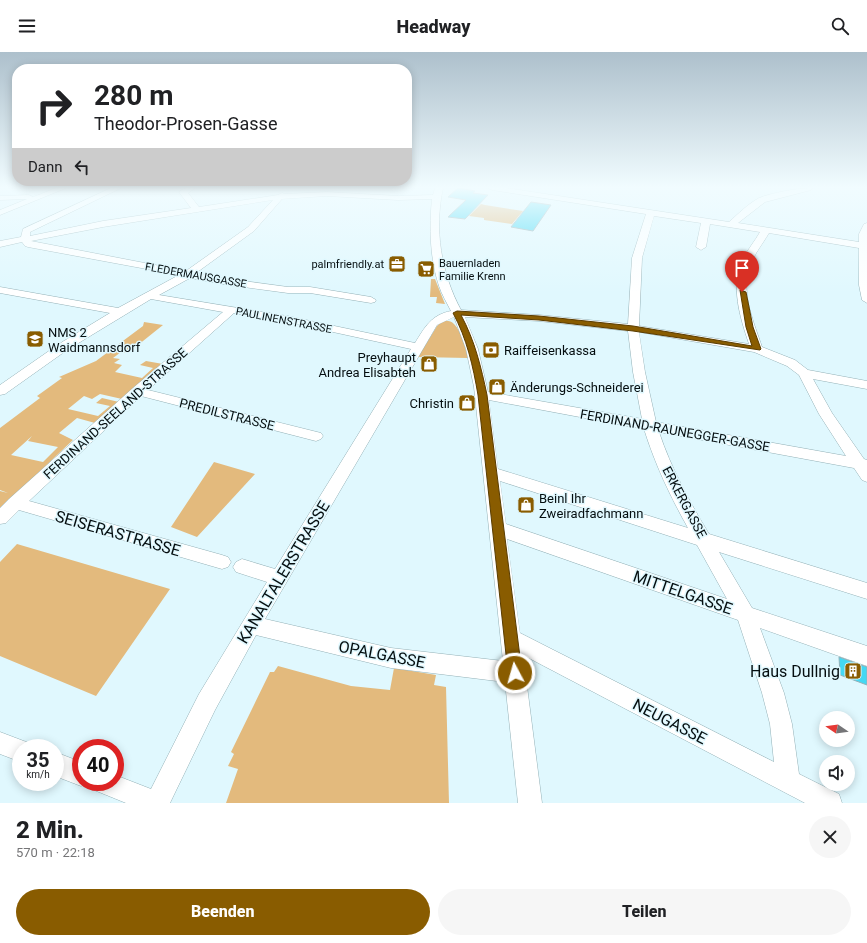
<!DOCTYPE html>
<html lang="de">
<head>
<meta charset="utf-8">
<style>
  body { margin:0; font-family:Roboto,sans-serif; background:#f6f6f6; color:#202124; height:100vh; display:flex; flex-direction:column; font-size:15px; white-space:nowrap }
  * { box-sizing:border-box; margin:0 }
  p { font-size:13px; color:#757577 }
  .icon { flex:none; width:22px; height:22px; fill:none; stroke:currentColor; stroke-width:2; stroke-linecap:round; stroke-linejoin:round }
  .map { position:relative; height:751px; overflow:hidden }
  .sheet { display:flex; flex-direction:column; background:#fff; flex:1 }
  .sheet>* { flex:none }
  .hud { position:absolute; left:12px; top:12px; width:400px; height:122px; border-radius:16px; box-shadow:0 2px 10px #0003; background:#fff; color:#202124; overflow:hidden }
  .needle { width:26px; rotate:283deg }
  .tools { position:absolute; left:819px; top:659px; display:grid; gap:8px }
  .tools a { display:grid; place-items:center; width:36px; height:36px; border-radius:50%; background:#fff; box-shadow:0 2px 10px #0003; font-size:20px }
  .speed { position:absolute; left:12px; top:687px; display:flex; gap:8px; font-size:20px; font-weight:700; text-align:center }
  .speed>* { display:grid; place-content:center; width:52px; height:52px; border-radius:50%; background:#fff; box-shadow:0 2px 10px #0003; line-height:1 }
  .speed small { font-size:10px; font-weight:400 }
  .speed .limit { border:6px solid #d22; background:#fff; color:#111 }
  .pin { position:absolute; display:grid; place-items:center; width:34px; height:34px; color:#fff; margin:-41px -17px; border-radius:50% 50% 50% 0; rotate:-45deg; box-shadow:0 0 4px #0007 }
  .pin .icon { rotate:45deg }
  .me { position:absolute; width:44px; margin:-22px; rotate:354deg; stroke-linejoin:round; filter:drop-shadow(0 0 3px #0008) }
  .turn { display:flex; align-items:center; gap:14px; height:84px; padding:0 16px; font-size:18px }
  .turn .icon { width:52px; height:52px; stroke-width:2.5 }
  .turn b { display:block; font-size:28px; line-height:34px }
  .then { display:flex; align-items:center; height:38px; padding:0 16px; background:#0003; gap:8px; font-size:15px }
  .round { display:grid; place-items:center; flex:none; width:42px; height:42px; border-radius:21px; background:#f6f6f6 }
  .overview { display:flex; align-items:center; justify-content:space-between; height:68px; padding:0 16px }
  h1 { font-size:24px; font-weight:800; line-height:30px }
  .button { display:flex; gap:8px; margin-top:auto; padding:8px 16px }
  .button a { flex:1; height:46px; border-radius:24px; background:#895c00; color:#fff; font-size:16px; font-weight:800; line-height:46px; text-align:center }
  .button a+a { background:#f6f6f6; color:#202124 }
  header { display:flex; justify-content:space-between; align-items:center; height:52px; padding:0 16px; background:#fff; font-size:18px; font-weight:800 }
  .map>svg:first-child { display:block }
</style>
</head>
<body>
<header><svg class="icon" aria-label="menu" viewBox="0 0 24 24"><path d="M4 6h16M4 12h16M4 18h16"/></svg>Headway<svg class="icon" aria-label="search" viewBox="0 0 24 24"><circle cx="10" cy="10" r="6"/><path d="M15 15l6 6"/></svg></header>
<div class="map">
<svg width="867" height="751" viewBox="0 0 867 751">
  <rect width="100%" height="100%" fill="#e0f8fe"/>
  <path fill="#e3ba7d" fill-rule="evenodd" d="M481,152l4,1 38,6 -11,13 -28,-4v-2l-15,-2z
    M431,227h4l10,25 -9,-1 1,-6h-7z
    M442,269c4,0 9,-1 12,3 8,8 11,23 14,34l-50,-1 19,-31z
    M144,270l19,3 -35,28 -7,-1 -8,6 7,1 -6,4 8,2 -7,7 27,6 11,-10 -13,-3 6,-4 17,3 -41,35 -22,-5 -8,5 -8,-3 -16,13 30,7 12,-10 -14,-3 6,-5 17,4 -24,21 -18,-5 -18,15 14,7 -73,69v-18l8,2 -8,-3v-62l40,-30 -3,-2 25,-18 -3,-1 37,-16 47,-35zM32,384l-4,5 30,6 -15,15 -32,-7z
    M214,410l41,12 -58,63 -26,-10z
    M17,492l153,45 -74,107 -96,-40v-94z
    M278,614l73,20 39,4 4,-22 42,7 -2,10 12,2 3,116h-223l12,-34 -10,-3 6,-12 -3,-2 39,-80h4z"/>
  <path fill="#44d8f3" stroke="#94b1b8" d="M458,136l17,3 -2,2 15,2 -23,24 -17,-2 18,-17 -18,-3z
    M531,150l20,3 -18,26 -22,-4z
    M839,605l28,10v18l-27,-10z"/>
  <g fill="none" stroke-linecap="round" stroke-linejoin="round">
    <g stroke="#94b1b7" stroke-width="1">
      <path id="minor" d="M56,136h10l-66,27v-5l27,-11 -27,1v-4l29,-1 4,2z
        M111,136h10l-91,44v4l73,-15 88,-13 -12,-16 6,-4h10l-7,5 11,14 79,-12 4,-2 3,1 42,-2 71,4 35,-1 2,-7h8c-9,41 -2,85 18,122l78,5 89,9 4,-66 14,-44 -154,-24 -4,-2h18l223,34c9,-8 19,-18 30,-24 12,-5 39,-10 53,-10l-1,2 -46,12 -27,21 121,19v-8l5,-10 3,-1v80l-5,-3 -3,-15v-37l-90,-15c-7,12 -16,22 -20,36 -8,25 5,54 13,78l33,13 13,10 59,11v8l-54,-10 19,34 32,46 3,1v22l-5,-2 -8,-12 -195,-36c12,36 30,69 50,102l158,49v16l-148,-47 33,56 115,38v20l-107,-38 24,65 8,31 7,50 40,20 3,9h-37l-282,-148 19,148h-24l-13,-121 -114,-14 -135,-33 -41,75 -45,93h-44l-32,-13 -4,-8h25v-7l36,14 48,-95 68,-112 -31,-10 -3,-5 3,-5 6,-3 33,10 136,-220 -124,-27 -53,-9 -86,77 173,43 2,3 -2,3 -5,2 -175,-45 -112,105 193,54 6,2 3,5 -3,5 -6,2 -203,-59 -13,13 -6,1v-16l9,-9 124,-111 90,-76 -72,-13 -84,51 -62,44 -5,1v-10l59,-41 51,-31 -110,-20v-6l118,21 61,-33 -151,-28 -3,-1 -3,-4 -22,5v-6l21,-4 2,-8zM327,144l71,4 34,-1c-3,28 -2,60 7,87 3,9 8,17 12,25 -20,4 -26,16 -36,32l-128,-27 -128,-21 31,-17 39,7 59,8h22l61,10 4,-1 1,-2 -5,-3 -61,-10h-22l-59,-8 -33,-6 58,-42 28,-32zM273,148l-25,27 -62,44 -155,-30 72,-14zM654,164l47,7 -5,24 5,3 5,-3 4,-23 50,8c-5,9 -12,17 -17,27 -13,27 -3,58 6,85l-110,-18 3,-68zM454,265l12,32 8,38 29,274 -112,-13 -126,-29 172,-294zM465,265l74,4 89,10 5,41 9,47 -154,-27 -10,-43zM639,280l115,20 33,14 12,9 20,39 27,42 -190,-34 -11,-50zM489,348l155,29c11,35 26,67 44,99l-190,-59zM500,429l197,64 30,54 -221,-75zM507,487l231,81 24,73 8,31 4,38 -254,-129z
        M0,680l29,11 2,5h-10v14l-21,-8z
        M55,700l26,10v20h8l-8,4 -26,-10z"/>
    </g>
    <use href="#minor" fill="#fff" fill-rule="evenodd"/>
  </g>
  <linearGradient id="sky" x2="0" y2="1"><stop stop-color="#adc0cc"/><stop offset="0.56" stop-color="#f1fcff"/><stop offset="1" stop-color="#f1fcff" stop-opacity="0"/></linearGradient>
  <rect width="867" height="241" fill="url(#sky)"/>
  <path fill="#895c00" stroke="#593c00" d="M740,238l6,2 7,35 8,22 -1,1 -127,-19 -94,-11 -78,-5c14,26 20,52 26,80l35,278 -2,5 -5,2 -5,-2 -2,-5 -30,-278c-5,-29 -11,-56 -25,-82l4,-2 82,5 94,10 119,20 -6,-19z"/>
  <defs>
    <g id="office-square" transform="scale(0.9)"><rect x="-9" y="-9" width="18" height="18" rx="4" fill="#895c00" stroke="#e0f8fe"/><path d="M-6-3h4V-5.5h4V-3h4V5H-6ZM-1-4.5V-3h2v-1.5ZM-6 0V1H6V0Z" fill="#fff"/></g>
    <g id="supermarket-square" transform="scale(0.9)"><rect x="-9" y="-9" width="18" height="18" rx="4" fill="#895c00" stroke="#e0f8fe"/><path d="M-6-5.5h2.5l.6 2H6L4.5 2H-2.5L-4.4-4H-6ZM-1.5 3.2a1.3 1.3 0 1 0 .1 0ZM3 3.2a1.3 1.3 0 1 0 .1 0Z" fill="#fff"/></g>
    <g id="school-square" transform="scale(0.9)"><rect x="-9" y="-9" width="18" height="18" rx="4" fill="#895c00" stroke="#e0f8fe"/><path d="M0-5L7-2L0 1L-7-2ZM-4 1L0 2.5L4 1V4Q0 6-4 4Z" fill="#fff"/></g>
    <g id="bank-square" transform="scale(0.9)"><rect x="-9" y="-9" width="18" height="18" rx="4" fill="#895c00" stroke="#e0f8fe"/><path d="M-6-4H6V4H-6ZM0-2.3a2.3 2.3 0 1 0 0 4.6a2.3 2.3 0 1 0 0-4.6Z" fill="#fff"/></g>
    <g id="shop-square" transform="scale(0.9)"><rect x="-9" y="-9" width="18" height="18" rx="4" fill="#895c00" stroke="#e0f8fe"/><path d="M-5-2.5h2.3a2.7 3.5 0 0 1 5.4 0H5L5.5 6h-11ZM-1.5-2.5h3a1.5 2.3 0 0 0-3 0Z" fill="#fff"/></g>
    <g id="building-square" transform="scale(0.9)"><rect x="-9" y="-9" width="18" height="18" rx="4" fill="#895c00" stroke="#e0f8fe"/><path d="M-4-6H4V6H1V3H-1V6H-4ZM-2.5-4.3h1.7v1.8h-1.7ZM.8-4.3h1.7v1.8H.8ZM-2.5-1h1.7V.8h-1.7ZM.8-1h1.7V.8H.8Z" fill="#fff"/></g>
  </defs>
  <g fill-rule="evenodd">
    <use href="#office-square" x="397" y="212"/>
    <use href="#supermarket-square" x="426" y="217"/>
    <use href="#school-square" x="35" y="287"/>
    <use href="#bank-square" x="491" y="298"/>
    <use href="#shop-square" x="429" y="312"/>
    <use href="#shop-square" x="497" y="335"/>
    <use href="#shop-square" x="467" y="351"/>
    <use href="#shop-square" x="526" y="453"/>
    <use href="#building-square" x="853" y="619"/>
  </g>
  <g text-anchor="middle" stroke-width="3" stroke-linejoin="round" paint-order="stroke">
    <g font-size="11" fill="#050e10" stroke="#e0f8fe" text-anchor="start">
      <text x="439" y="215">Bauernladen<tspan x="439" dy="13">Familie Krenn</tspan></text>
      <text x="384" y="216" text-anchor="end">palmfriendly.at</text>
    </g>
    <g font-size="11" fill="#050e10" stroke="#e0f8fe">
      <text transform="translate(196 223) rotate(10)" y="4">FLEDERMAUSGASSE</text>
      <text transform="translate(284 268) rotate(11)" y="4">PAULINENSTRASSE</text>
    </g>
    <g font-size="13" fill="#050e10" stroke="#e0f8fe" text-anchor="start">
      <text x="48" y="285">NMS 2<tspan x="48" dy="15">Waidmannsdorf</tspan></text>
      <text x="504" y="303">Raiffeisenkassa</text>
      <text x="416" y="310" text-anchor="end">Preyhaupt<tspan x="416" dy="15">Andrea Elisabteh</tspan></text>
      <text x="510" y="340">Änderungs-Schneiderei</text>
      <text x="454" y="356" text-anchor="end">Christin</text>
      <text x="539" y="451">Beinl Ihr<tspan x="539" dy="15">Zweiradfachmann</tspan></text>
    </g>
    <g font-size="13" fill="#050e10" stroke="#e0f8fe">
      <text transform="translate(115 361) rotate(-42)" y="5">FERDINAND-SEELAND-STRASSE</text>
      <text transform="translate(227 362) rotate(14)" y="5">PREDILSTRASSE</text>
      <text transform="translate(675 378) rotate(10)" y="5">FERDINAND-RAUNEGGER-GASSE</text>
      <text transform="translate(685 450) rotate(62)" y="5">ERKERGASSE</text>
    </g>
    <g font-size="16" fill="#050e10" stroke="#e0f8fe">
      <text transform="translate(118 481) rotate(16)" y="6">SEISERASTRASSE</text>
      <text transform="translate(283 520) rotate(-59)" y="6">KANALTALERSTRASSE</text>
      <text transform="translate(683 540) rotate(19)" y="6">MITTELGASSE</text>
      <text transform="translate(382 602) rotate(11)" y="6">OPALGASSE</text>
      <text transform="translate(670 669) rotate(27)" y="6">NEUGASSE</text>
    </g>
    <g font-size="16" fill="#050e10" stroke="#e0f8fe" text-anchor="end">
      <text x="840" y="625">Haus Dullnig</text>
    </g>
  </g>
</svg>
<div class="tools">
<a><svg class="needle" viewBox="-14 -14 28 28"><path d="M0-13l5 13h-10z" fill="#e53935"/><path d="M0 13l5-13h-10z" fill="#757577"/></svg></a>
<a><svg class="icon" aria-label="sound" viewBox="0 0 24 24"><path d="M4 9h4l5-4v14l-5-4H4zM17 9q2 3 0 6"/></svg></a>
</div>
<div class="speed"><div>35<small>km/h</small></div><div class="limit">40</div></div>
<div class="pin" style="left:742px;top:240px;background:#d93025"><svg class="icon" aria-label="arrive" viewBox="0 0 24 24"><path d="M6 21V4h12l-3 4 3 4H6"/></svg></div>
<svg class="me" style="left:515px;top:621px" viewBox="-20 -20 40 40"><circle r="17" fill="#895c00" stroke="#fff" stroke-width="3"/><path d="M0-11L8 9 0 5-8 9z" fill="#fff"/></svg>
<div class="hud">
<div class="turn"><svg class="icon" aria-label="right" viewBox="0 0 24 24"><path d="M7 20v-9h11M14 6l5 5-5 5"/></svg><div><b>280 m</b>Theodor-Prosen-Gasse</div></div>
<div class="then">Dann<svg class="icon" aria-label="left" viewBox="0 0 24 24"><path d="M17 20v-9H6M10 6l-5 5 5 5"/></svg></div>
</div>
</div>
<section class="sheet">
<div class="overview"><div><h1>2 Min.</h1><p>570 m · 22:18</p></div><a class="round"><svg class="icon" aria-label="close" viewBox="0 0 24 24"><path d="M6 6l12 12M18 6L6 18"/></svg></a></div>
<div class="button"><a>Beenden</a><a>Teilen</a></div>
</section>
</body>
</html>
